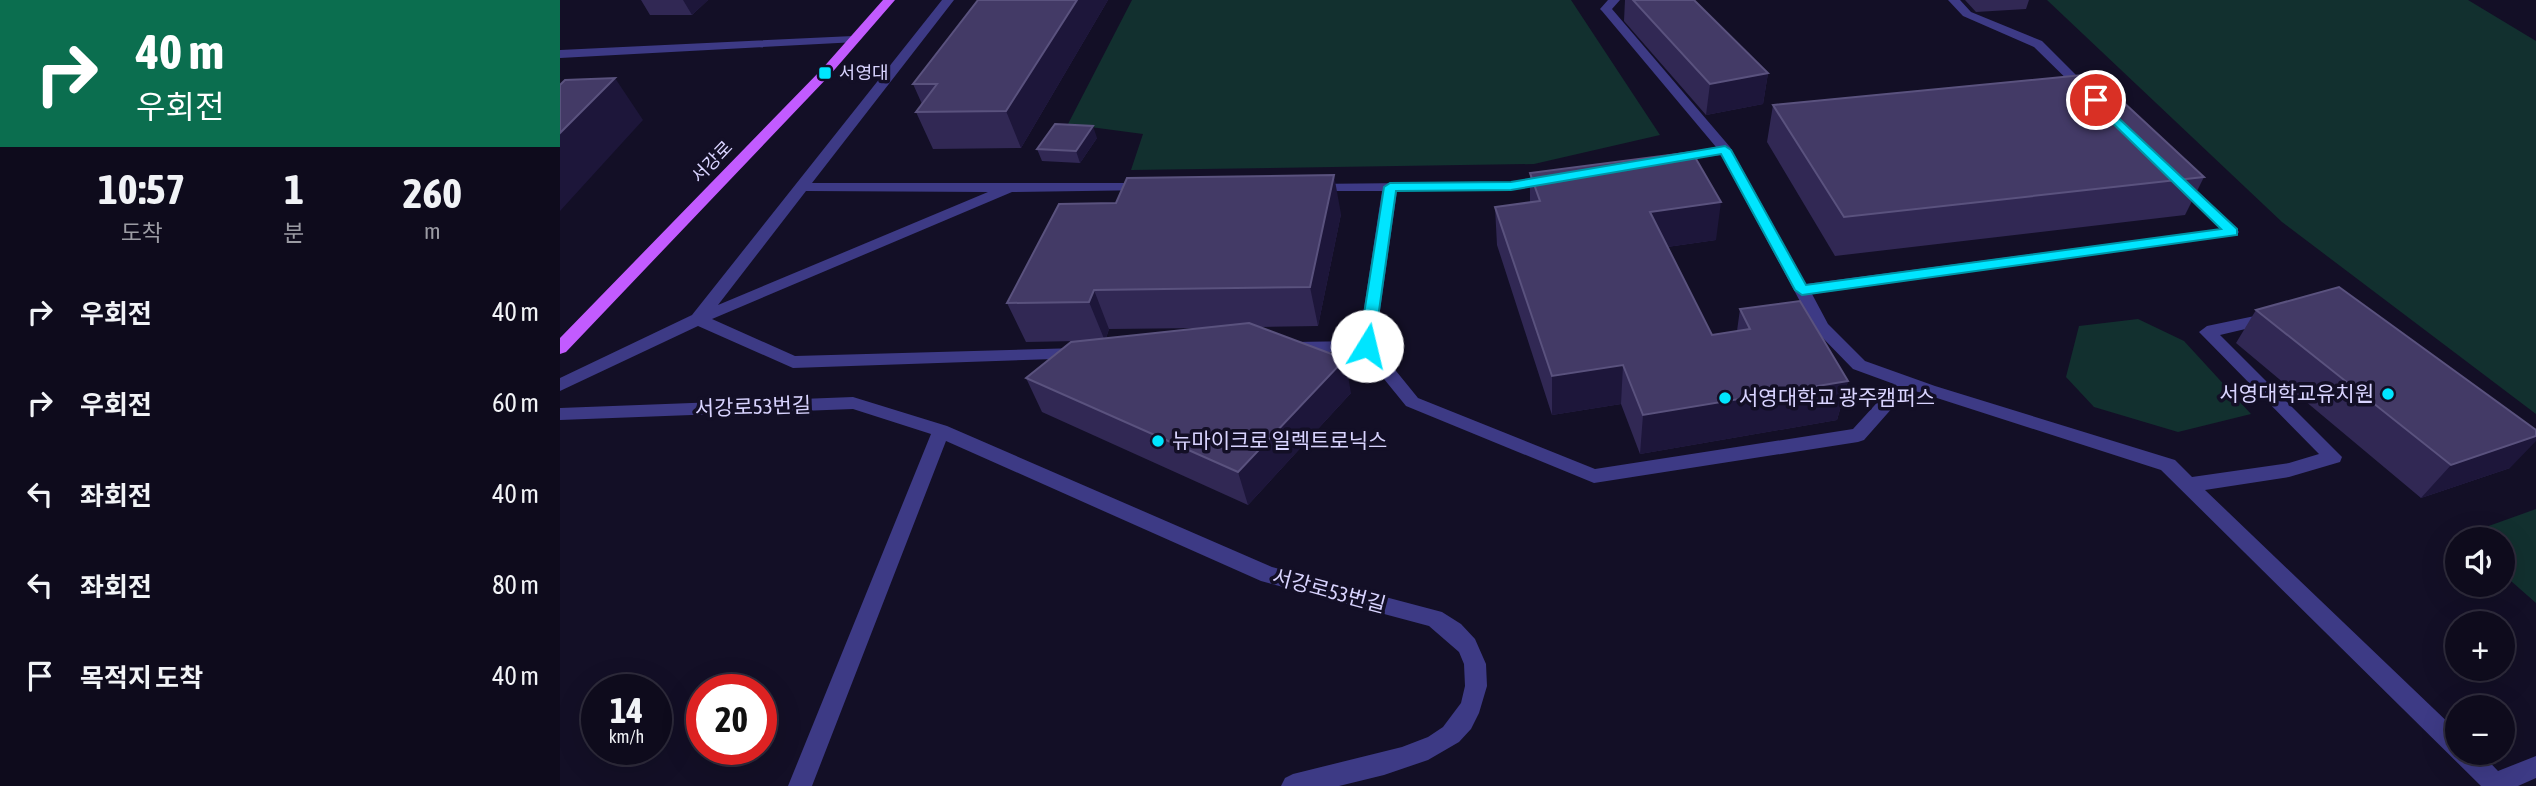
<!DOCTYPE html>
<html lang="ko">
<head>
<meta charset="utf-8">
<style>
  body { margin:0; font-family:"Asap Condensed","Noto Sans KR",sans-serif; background:#1c1929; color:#f1f3f6; height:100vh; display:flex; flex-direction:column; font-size:26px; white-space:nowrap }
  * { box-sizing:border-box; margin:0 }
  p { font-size:23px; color:#9b9ba3 }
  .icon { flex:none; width:38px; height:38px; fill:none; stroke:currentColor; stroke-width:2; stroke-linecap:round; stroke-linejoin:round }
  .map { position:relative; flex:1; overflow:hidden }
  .drawer { display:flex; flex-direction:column; background:#0e0b1c; width:560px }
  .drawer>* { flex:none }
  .hud { background:#0b6e4f; color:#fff; overflow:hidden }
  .controls { position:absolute; left:1885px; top:527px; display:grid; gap:14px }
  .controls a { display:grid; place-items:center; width:70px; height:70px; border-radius:50%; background:#0e0b1c; box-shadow:0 7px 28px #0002,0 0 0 2px #2e2b3b; font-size:35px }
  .speed { position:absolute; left:21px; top:674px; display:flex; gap:14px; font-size:35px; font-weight:700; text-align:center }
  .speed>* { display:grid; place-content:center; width:91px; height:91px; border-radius:50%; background:#0e0b1c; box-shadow:0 7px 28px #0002,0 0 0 2px #2e2b3b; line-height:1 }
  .speed small { font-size:18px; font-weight:400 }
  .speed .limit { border:10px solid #d22; background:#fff; color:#111 }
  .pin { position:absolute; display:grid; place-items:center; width:60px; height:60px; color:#fff; margin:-30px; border:4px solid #fff; border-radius:50%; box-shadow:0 2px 7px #0007 }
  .me { position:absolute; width:77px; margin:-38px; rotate:9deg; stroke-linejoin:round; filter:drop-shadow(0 0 5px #0008) }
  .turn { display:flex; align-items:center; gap:24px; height:147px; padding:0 21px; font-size:32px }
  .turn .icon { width:91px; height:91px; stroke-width:2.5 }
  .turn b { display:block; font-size:49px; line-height:60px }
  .eta { display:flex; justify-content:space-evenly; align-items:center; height:119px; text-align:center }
  .eta b { font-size:42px; font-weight:700; line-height:49px }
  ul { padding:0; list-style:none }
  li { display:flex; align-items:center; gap:21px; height:91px; padding:0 21px }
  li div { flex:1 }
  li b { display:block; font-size:26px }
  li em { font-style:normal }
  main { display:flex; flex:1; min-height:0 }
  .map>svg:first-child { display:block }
</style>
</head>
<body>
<main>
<section class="drawer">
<div class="hud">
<div class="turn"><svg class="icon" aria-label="right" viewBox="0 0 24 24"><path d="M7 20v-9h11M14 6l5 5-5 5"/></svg><div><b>40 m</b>우회전</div></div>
</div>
<div class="eta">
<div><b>10:57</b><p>도착</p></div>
<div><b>1</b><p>분</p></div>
<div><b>260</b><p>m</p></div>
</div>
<ul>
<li><svg class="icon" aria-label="right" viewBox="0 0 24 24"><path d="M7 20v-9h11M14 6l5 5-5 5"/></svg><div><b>우회전</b></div><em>40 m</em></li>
<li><svg class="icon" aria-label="right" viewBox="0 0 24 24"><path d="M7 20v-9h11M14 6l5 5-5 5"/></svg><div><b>우회전</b></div><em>60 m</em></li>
<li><svg class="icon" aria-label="left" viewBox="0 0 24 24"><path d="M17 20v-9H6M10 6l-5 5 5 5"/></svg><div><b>좌회전</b></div><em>40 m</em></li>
<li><svg class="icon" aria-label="left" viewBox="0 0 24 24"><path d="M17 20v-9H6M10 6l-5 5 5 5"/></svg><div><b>좌회전</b></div><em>80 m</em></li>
<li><svg class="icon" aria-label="arrive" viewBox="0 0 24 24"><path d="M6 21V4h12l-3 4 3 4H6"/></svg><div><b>목적지 도착</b></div><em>40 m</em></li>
</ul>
</section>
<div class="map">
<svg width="1976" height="786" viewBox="0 0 1976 786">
  <rect width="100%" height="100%" fill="#130f26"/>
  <path fill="#12302f" d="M572,0h439l89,135 -126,29 -403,6 12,-36 -75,-10z
    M1487,0h421l68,41v373l-254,-192z
    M1578,319l46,22 67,73 -73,18 -84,-25 -28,-30 13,-51z
    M1976,509v94l-33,-29 -1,-35h-41l-3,-2z"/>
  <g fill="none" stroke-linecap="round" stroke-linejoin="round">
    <path fill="#3d3a85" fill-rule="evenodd" d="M382,0h12l-142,183h333l5,1v6l-138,2 -300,127 83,37 283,-8 8,6 -2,4 -291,10 -95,-42 -138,65v-13l132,-63zM246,191l182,1 -270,113z
      M1048,0h12l-8,9 118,138 76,137 414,-55 -48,-48 2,-3h10l53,51 2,3 -2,3 -425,59 16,30 37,37 70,25 240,74 17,17 97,-14 30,-9 -120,-122 8,-6 62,-13 6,1 2,4 -2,4 -55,13 122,122 -2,5 -51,15 -84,13 252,241v21h23l18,19 38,-15v22l-18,8h-37l-320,-316 -252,-81 -45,51 -6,2 -264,41 -188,-77 -44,-54h-76l-2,-4 2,-4 6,-2 67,-1 23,-150h-69l-5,-1v-6l203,-2 40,-7 5,1v6l-45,8 -114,1 -22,154 43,53 177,71 258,-40 41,-45 -41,-15 -37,-38 -95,-176 -55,7v-6l50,-9 -114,-136 -2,-2z
      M1388,0h12l11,12 71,29 52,52 -2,3h-8l-50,-49 -71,-31z
      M293,36l6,4 -2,2 -297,16v-8z
      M293,397l94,29 325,141 170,45 19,12 14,15 11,25 1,22 -8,27 -8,16 -12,13 -31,18 -44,15 -45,11h-58l4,-8 8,-4 109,-27 26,-10 15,-10 18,-24 4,-17 -1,-22 -5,-12 -30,-26 -168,-45 -315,-140 -134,345h-24l143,-352 -78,-25 -293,11v-12z"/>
    <path fill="#c25bff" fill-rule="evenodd" d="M323,0h12l-66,76 -263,276 -6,2v-16l261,-268z"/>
  </g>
  <path fill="#312854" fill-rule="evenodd" d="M81,0h67l-16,15h-42z
    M418,0h130l-87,148 -88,1 -17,-37 6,-8 -9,-20z
    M1065,0h69l74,73 -5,31 -57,11 -82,-94z
    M1405,0h64l-3,9 -50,3z
    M1213,105l431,72 -19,38 -350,41 -68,-114z
    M537,138l-17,25 -38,-2 -5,-12z
    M970,173l186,67 -49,7 45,88 25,-4 3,-22 108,72 -11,39 -197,34 -19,-50 -69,11 -55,-170 -2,-38 35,-5z
    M556,203l225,11 -23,112 -58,1 91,66 -103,112 -206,-93 -16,-34 51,-37 -51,1 -19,-39zM644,328l-98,10 3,-9z
    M1696,310l254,158 -89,30 -185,-155z"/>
  <path fill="#1d163a" d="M123,0h25l-16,15z
    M517,0h31l-87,148 -15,-37z
    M1208,73l-5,31 -57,11 4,-31z
    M55,78l28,42 -83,91v-78z
    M533,126l4,12 -17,25 -4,-12z
    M774,175l7,39 -23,112 -8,-39z
    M1161,202l-5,38 -70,10 4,-38z
    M534,290l15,39 -4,12 -16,-39z
    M785,359l6,34 -103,112 -10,-33z
    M1063,365l-2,39 -69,11v-39z
    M1288,381l-11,39 -197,34 3,-39z
    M1976,436v5l-26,27 -89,30 30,-33z"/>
  <path fill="#433a66" stroke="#5a527e" stroke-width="2" d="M418,0h99l-71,111 -90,1 21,-28h-24z
    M1073,0h61l74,73 -58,11z
    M1533,74l111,103 -360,40 -71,-112z
    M55,78l-55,55v-48l5,-5z
    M495,124l38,2 -17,25 -39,-2z
    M1132,152l29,50 -71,10 62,123 38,-6 -10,-20 60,-8 48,80 -205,34 -20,-50 -71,11 -57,-169 45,-6 -10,-28z
    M774,175l-24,112 -216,3 -5,12 -82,1 52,-99 57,-1 11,-25z
    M1779,287l197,143v6l-85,29 -195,-155z
    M689,323l96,36 -107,113 -212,-94 45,-36z"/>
  <path fill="#00e5ff" stroke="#0095a6" stroke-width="2" d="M1536,97l141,132v6l-435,60 -7,-5 -74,-136 -210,36 -115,1 -22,155 -7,5 -8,-5 25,-159 6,-4 121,-1 214,-36 6,4 75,135 415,-56 -129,-126v-5z"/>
  <g fill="#00e5ff" stroke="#130f26" stroke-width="2.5">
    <rect x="258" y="66" width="14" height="14" rx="3.5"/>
    <circle cx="1828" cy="394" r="7"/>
    <circle cx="1165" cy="398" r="7"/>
    <circle cx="598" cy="441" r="7"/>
  </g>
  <g text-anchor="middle" stroke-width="7" stroke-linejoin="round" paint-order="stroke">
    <g font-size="18" fill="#d9d4ff" stroke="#130f26" text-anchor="start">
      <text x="279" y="79">서영대</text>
    </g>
    <g font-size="18" fill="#d9d4ff" stroke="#130f26">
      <text transform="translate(152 162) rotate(-46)" y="6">서강로</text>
    </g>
    <g font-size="21" fill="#d9d4ff" stroke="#130f26" text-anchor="start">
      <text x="1814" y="401" text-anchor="end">서영대학교유치원</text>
      <text x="1179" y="405">서영대학교 광주캠퍼스</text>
      <text x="612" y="448">뉴마이크로 일렉트로닉스</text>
    </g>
    <g font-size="21" fill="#d9d4ff" stroke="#130f26">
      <text transform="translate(193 407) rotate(-2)" y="7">서강로53번길</text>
      <text transform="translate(769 591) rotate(15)" y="7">서강로53번길</text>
    </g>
  </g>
</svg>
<div class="controls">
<a><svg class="icon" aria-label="sound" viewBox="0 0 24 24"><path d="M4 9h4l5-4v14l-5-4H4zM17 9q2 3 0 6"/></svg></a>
<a>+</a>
<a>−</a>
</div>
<div class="speed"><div>14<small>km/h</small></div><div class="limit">20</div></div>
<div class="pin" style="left:1536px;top:100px;background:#d93025"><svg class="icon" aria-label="arrive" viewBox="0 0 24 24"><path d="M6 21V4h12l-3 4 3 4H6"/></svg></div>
<svg class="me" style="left:807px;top:346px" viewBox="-20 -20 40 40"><circle r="19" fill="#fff"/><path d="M0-13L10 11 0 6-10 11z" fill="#00e5ff"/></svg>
</div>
</main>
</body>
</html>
